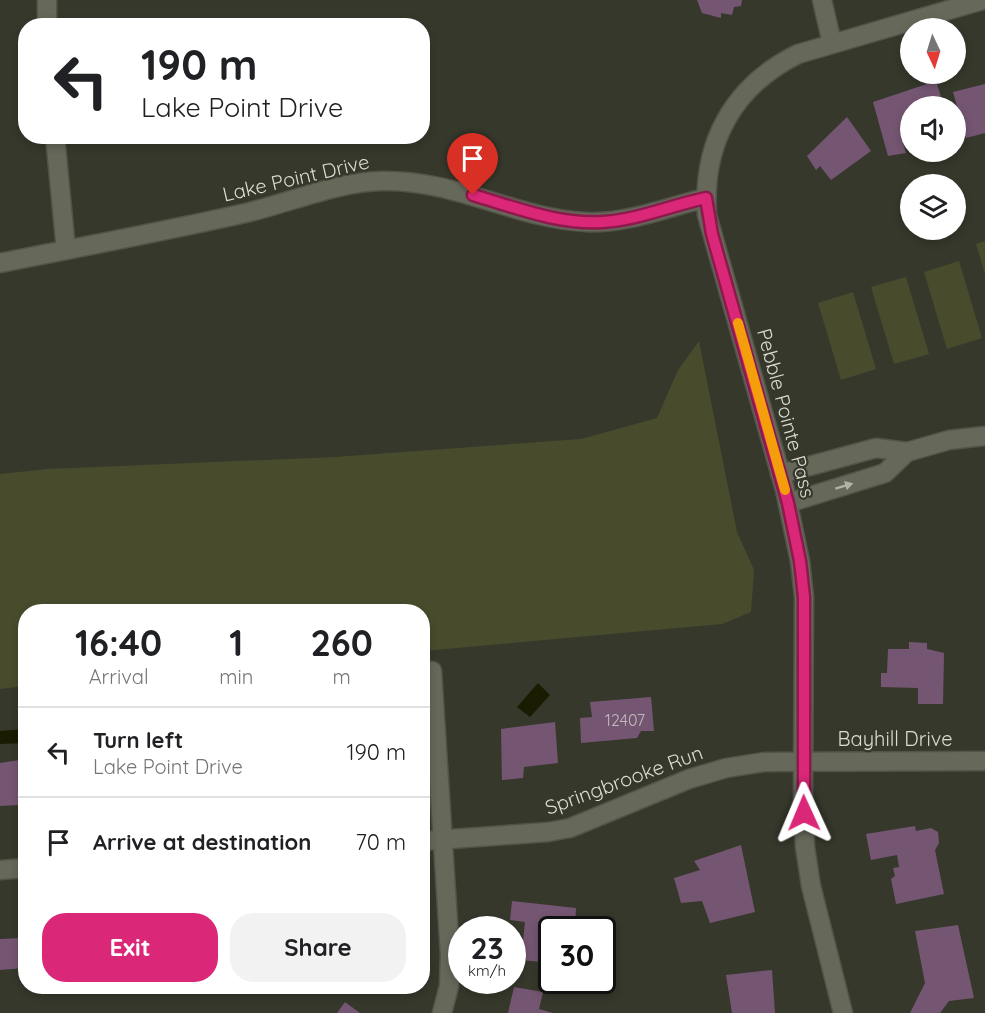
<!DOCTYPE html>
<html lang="en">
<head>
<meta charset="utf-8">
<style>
  body { margin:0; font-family:Quicksand,sans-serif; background:#f2f2f2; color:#202124; height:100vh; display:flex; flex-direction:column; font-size:22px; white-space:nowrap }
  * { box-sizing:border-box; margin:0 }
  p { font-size:20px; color:#757577 }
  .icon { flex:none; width:33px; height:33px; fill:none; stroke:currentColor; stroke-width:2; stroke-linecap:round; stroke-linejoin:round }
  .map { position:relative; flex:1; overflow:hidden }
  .sheet { position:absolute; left:18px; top:604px; width:412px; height:390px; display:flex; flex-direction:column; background:#fff; border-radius:24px; box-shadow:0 3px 9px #0003 }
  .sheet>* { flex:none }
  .guide { position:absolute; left:18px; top:18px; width:412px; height:126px; border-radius:24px; box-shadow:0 3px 9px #0003; background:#fff; color:#202124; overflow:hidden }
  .needle { width:39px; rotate:176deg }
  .buttons { position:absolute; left:900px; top:18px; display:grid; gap:12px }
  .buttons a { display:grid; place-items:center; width:66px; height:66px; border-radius:50%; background:#fff; box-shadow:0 3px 9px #0003; font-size:30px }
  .speed { position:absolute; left:448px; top:916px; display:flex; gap:12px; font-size:30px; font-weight:700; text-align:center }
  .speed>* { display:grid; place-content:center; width:78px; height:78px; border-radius:50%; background:#fff; box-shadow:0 3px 9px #0003; line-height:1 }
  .speed small { font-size:15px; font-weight:400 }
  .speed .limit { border:3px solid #111; border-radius:9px; background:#fff; color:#111 }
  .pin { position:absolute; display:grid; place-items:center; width:51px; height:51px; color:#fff; margin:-62px -26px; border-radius:50% 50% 50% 0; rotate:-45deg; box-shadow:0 0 6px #0007 }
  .pin .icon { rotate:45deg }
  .me { position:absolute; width:66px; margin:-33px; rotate:359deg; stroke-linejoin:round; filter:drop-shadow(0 0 4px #0008) }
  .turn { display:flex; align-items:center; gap:21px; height:126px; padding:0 24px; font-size:27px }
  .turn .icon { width:78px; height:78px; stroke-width:2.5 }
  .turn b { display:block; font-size:42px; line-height:51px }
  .eta { display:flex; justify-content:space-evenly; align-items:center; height:102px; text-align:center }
  .eta b { font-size:36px; font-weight:700; line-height:42px }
  .action { display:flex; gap:12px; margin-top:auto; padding:12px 24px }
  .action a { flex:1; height:69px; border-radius:24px; background:#db2777; color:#fff; font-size:24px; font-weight:700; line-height:69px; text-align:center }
  .action a+a { background:#f2f2f2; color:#202124 }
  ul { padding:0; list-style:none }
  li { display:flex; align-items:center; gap:18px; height:90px; padding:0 24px; border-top:2px solid #e0e0e0 }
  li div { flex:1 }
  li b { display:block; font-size:22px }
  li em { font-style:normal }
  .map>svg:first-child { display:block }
</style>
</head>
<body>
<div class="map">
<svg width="985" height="1013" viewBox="0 0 985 1013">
  <rect width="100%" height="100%" fill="#36382c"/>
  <path fill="#484c2d" d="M985,241v33l-9,-30z
    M959,261l23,77 -35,11 -23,-77z
    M906,277l23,77 -35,10 -23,-77z
    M853,292l23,77 -35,11 -23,-77z
    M699,341l38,191 17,38 -3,42 -29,12 -299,27v-39h-397l-1,74 -25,3v-215l48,-5 287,-12 246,-18 76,-21 21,-48z"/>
  <path fill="#191c01" d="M538,683l12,12 -20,22 -13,-10z
    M25,729v14l-25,1v-13z"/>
  <path fill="#755672" d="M697,0h45l-1,6 -7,1 -2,8 -11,-2v5l-19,-5z
    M936,81l8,25h-34v35l-7,2 3,10 -18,3 -15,-54z
    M985,84v49l-19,5 -13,-46z
    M847,117l24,34 -40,29 -11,-14 -4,4 -9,-14z
    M909,642l18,1v6l17,4 -1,51h-25v-16l-37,-1v-14h6l1,-24h21z
    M651,697l3,34h-13l-4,7 -56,5 -1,-25 12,-1 -2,-15z
    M555,722l3,41 -34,4 -1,11 -21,2 -1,-51z
    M26,759v52l-8,1 1,-7 -19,1v-43z
    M915,826l1,5 15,-3 7,4 1,11 -4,7 9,44 -48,10 -5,-25 4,-3 -2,-8 6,-1 -2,-12 -26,5 -5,-26z
    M741,845l14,67 -45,11 -8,-22 -21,2 -7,-25 26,-8 -6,-9z
    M512,901l64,7 -1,20 12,2h-35v33l-31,-3 4,-38 -15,-2z
    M958,925l16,73 -25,3 -9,12h-30l15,-30 -10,-52z
    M22,938l2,30 -24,2v-31z
    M772,970l3,43h-43l-6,-38z
    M514,987l29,5 -4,17 14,4h-45z
    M345,1002l15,11h-23z"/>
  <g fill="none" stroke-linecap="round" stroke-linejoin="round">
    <g stroke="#535449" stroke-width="21">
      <path id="minor" d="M47,0v26
        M822,0l10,43
        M55,136l11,114
        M0,263c80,-16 161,-31 241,-49 46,-10 94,-32 141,-33 72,-2 135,38 204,41 41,2 81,-15 120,-24
        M780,474l96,-26 31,4 42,-12 36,-4
        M788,503l97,-30 22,-21
        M432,671l18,283 -1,32 -7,27
        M423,841l125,-9 22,-4 119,-49 37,-11 38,-6 221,-1
        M0,870l26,-2
        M843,1013l-32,-127 -6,-39 -2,-50 1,-200 -4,-36 -15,-71 -78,-275c-5,-72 26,-129 91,-161l185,-54"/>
    </g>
    <use href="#minor" stroke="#66685a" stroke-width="18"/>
  </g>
  <defs><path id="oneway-solid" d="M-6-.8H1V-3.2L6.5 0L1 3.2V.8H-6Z" transform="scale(1.5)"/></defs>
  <use fill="#b1b3a9" href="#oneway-solid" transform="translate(844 486) rotate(-17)"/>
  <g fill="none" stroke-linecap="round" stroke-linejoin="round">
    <g stroke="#8e194d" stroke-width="15">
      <path id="route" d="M473,195c41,12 86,30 130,27 35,-2 69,-17 103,-24l6,36 76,269 12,58 4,36v216"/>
    </g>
    <use href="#route" stroke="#db2777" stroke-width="10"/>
    <path stroke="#f59e0b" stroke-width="10" d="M738,323l47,167"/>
  </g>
  <g text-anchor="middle" stroke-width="4.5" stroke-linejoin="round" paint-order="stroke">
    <g font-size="16" fill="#c1babb">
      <text x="625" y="726">12407</text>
    </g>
    <g font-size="20" fill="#dadbd3" stroke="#36382c">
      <text transform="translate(296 178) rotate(-13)" y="7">Lake Point Drive</text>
      <text transform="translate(786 413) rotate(75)" y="7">Pebble Pointe Pass</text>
      <text x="895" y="746">Bayhill Drive</text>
      <text transform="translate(624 780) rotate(-20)" y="7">Springbrooke Run</text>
    </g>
  </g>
</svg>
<div class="buttons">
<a><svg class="needle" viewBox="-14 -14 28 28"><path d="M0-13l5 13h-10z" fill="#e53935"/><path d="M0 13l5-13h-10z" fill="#757577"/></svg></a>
<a><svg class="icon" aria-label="sound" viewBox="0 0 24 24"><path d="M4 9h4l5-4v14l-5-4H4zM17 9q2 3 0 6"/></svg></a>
<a><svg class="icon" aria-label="layers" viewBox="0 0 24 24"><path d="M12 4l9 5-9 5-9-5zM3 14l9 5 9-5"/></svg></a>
</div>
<div class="speed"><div>23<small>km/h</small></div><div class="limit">30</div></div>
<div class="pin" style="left:473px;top:195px;background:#d93025"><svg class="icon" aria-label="arrive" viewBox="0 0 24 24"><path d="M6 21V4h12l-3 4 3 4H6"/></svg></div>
<svg class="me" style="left:804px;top:813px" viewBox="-20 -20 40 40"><path d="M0-17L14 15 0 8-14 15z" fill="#db2777" stroke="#fff" stroke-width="4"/></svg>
<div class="guide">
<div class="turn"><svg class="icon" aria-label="left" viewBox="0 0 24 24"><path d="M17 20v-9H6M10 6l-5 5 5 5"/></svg><div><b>190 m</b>Lake Point Drive</div></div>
</div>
<section class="sheet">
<div class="eta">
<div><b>16:40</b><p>Arrival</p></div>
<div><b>1</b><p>min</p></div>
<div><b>260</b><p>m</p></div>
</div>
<ul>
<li><svg class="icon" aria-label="left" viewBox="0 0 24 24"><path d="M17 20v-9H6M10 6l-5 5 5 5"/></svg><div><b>Turn left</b><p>Lake Point Drive</p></div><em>190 m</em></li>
<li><svg class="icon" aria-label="arrive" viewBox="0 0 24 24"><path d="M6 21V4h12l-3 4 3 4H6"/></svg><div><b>Arrive at destination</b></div><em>70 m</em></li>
</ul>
<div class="action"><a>Exit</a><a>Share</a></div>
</section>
</div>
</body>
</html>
